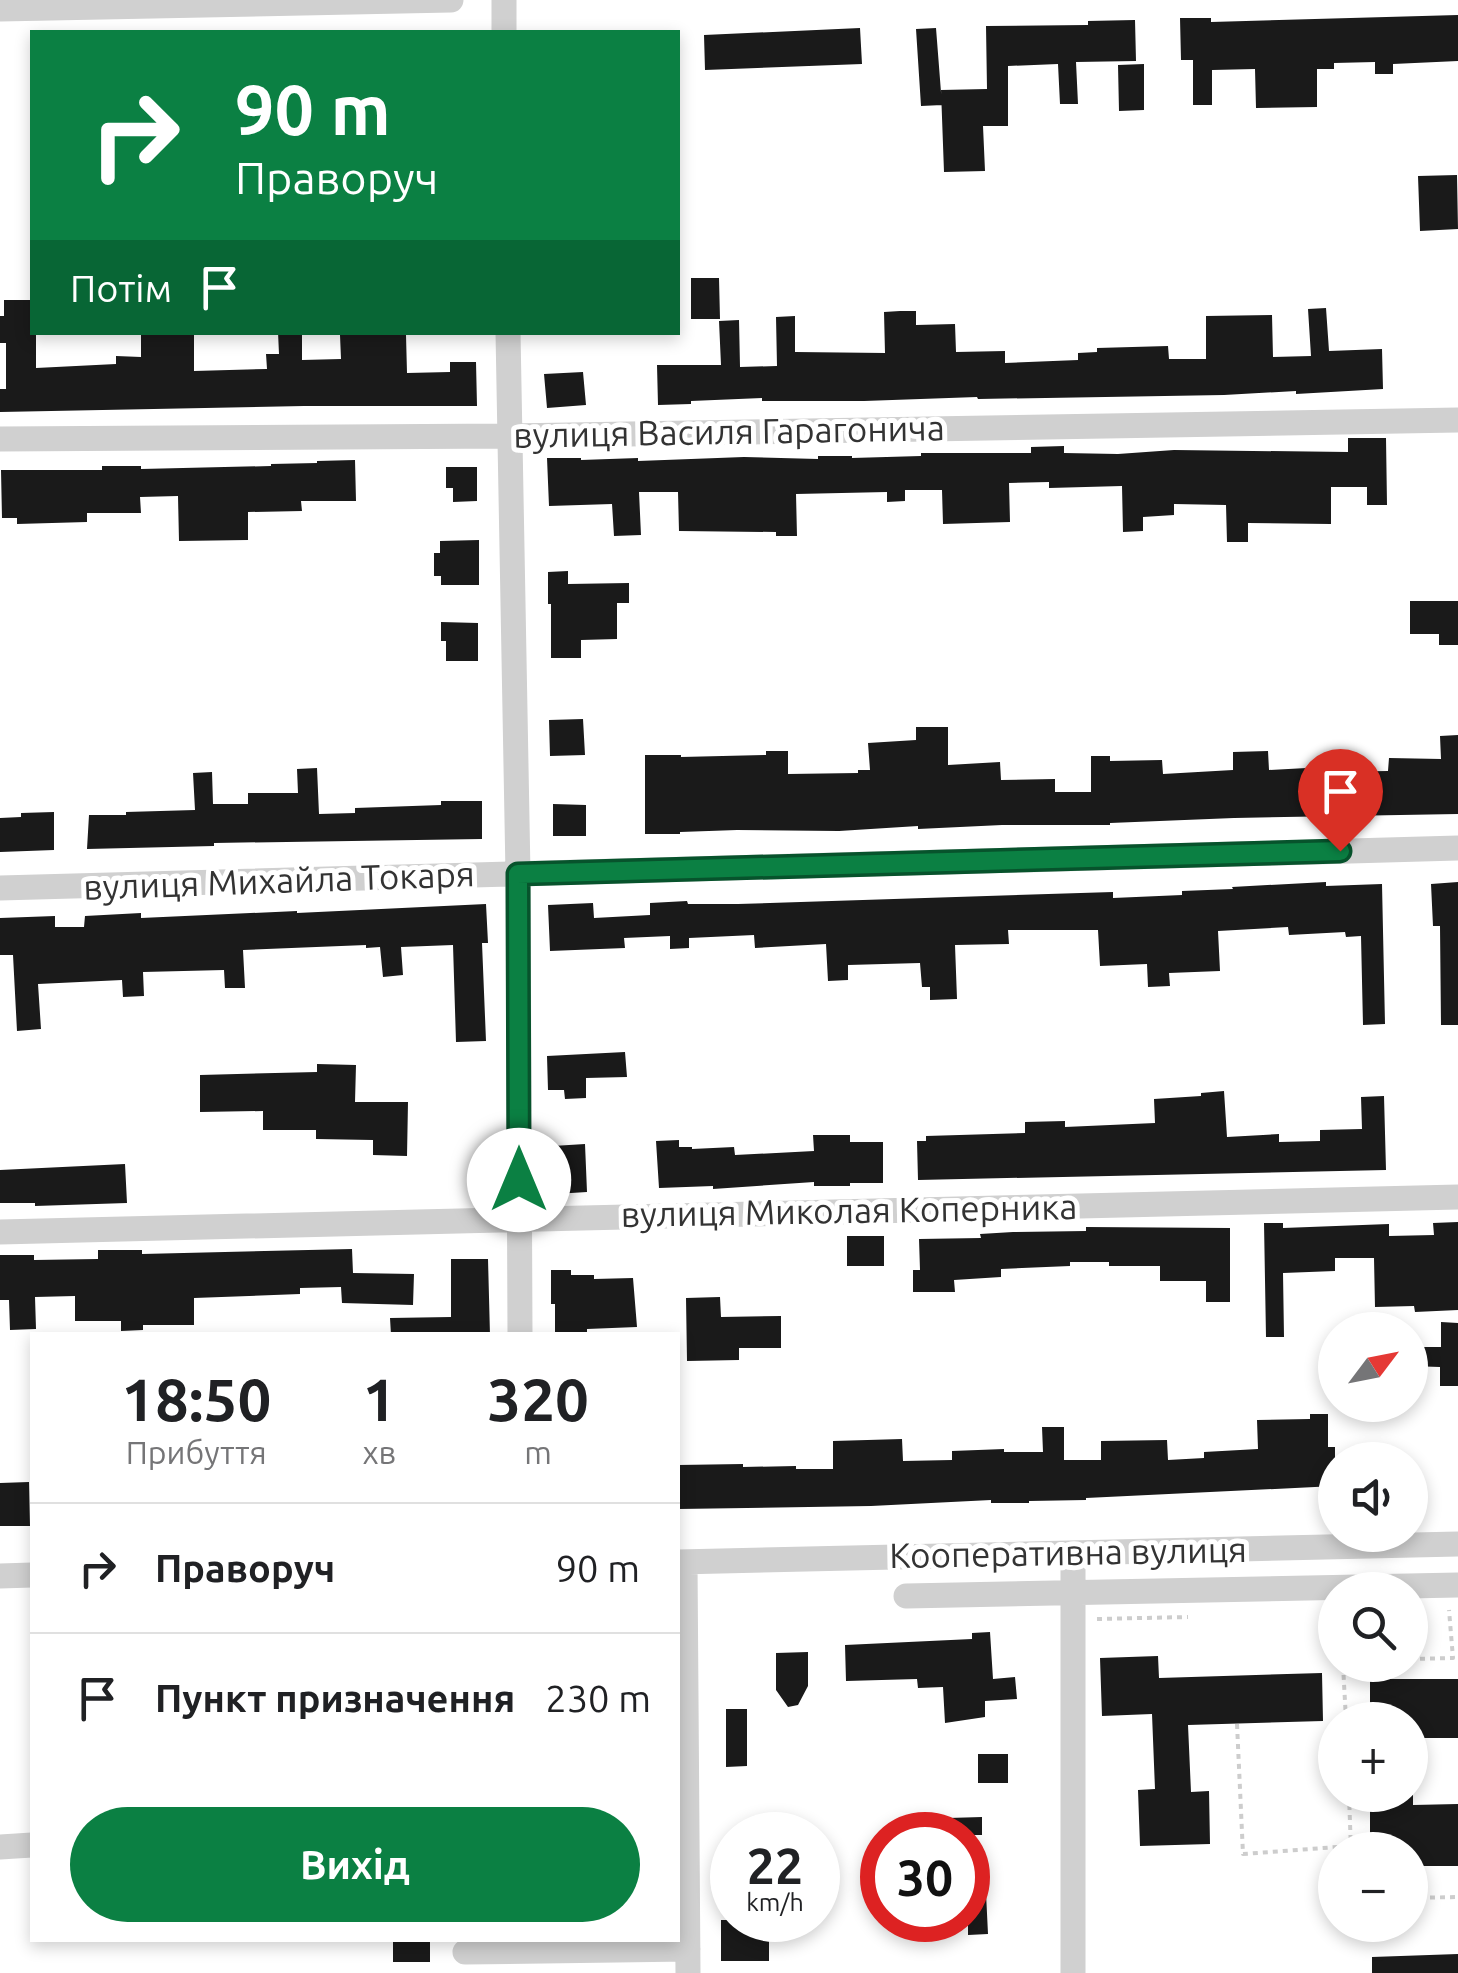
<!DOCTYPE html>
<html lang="uk">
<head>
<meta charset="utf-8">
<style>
  body { margin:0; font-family:Ubuntu,sans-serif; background:#f6f6f6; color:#202124; height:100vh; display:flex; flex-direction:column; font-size:38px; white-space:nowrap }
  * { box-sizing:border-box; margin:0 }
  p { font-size:32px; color:#757577 }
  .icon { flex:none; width:55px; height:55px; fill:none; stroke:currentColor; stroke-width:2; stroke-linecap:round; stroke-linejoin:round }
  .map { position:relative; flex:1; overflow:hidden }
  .panel { position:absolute; left:30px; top:1332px; width:650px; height:610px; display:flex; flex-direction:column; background:#fff; border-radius:0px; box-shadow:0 5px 15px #0003 }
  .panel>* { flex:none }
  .hud { position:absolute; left:30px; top:30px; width:650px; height:305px; border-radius:0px; box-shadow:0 5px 15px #0003; background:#0b8043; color:#fff; overflow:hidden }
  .needle { width:65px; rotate:58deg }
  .controls { position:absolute; left:1318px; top:1312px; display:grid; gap:20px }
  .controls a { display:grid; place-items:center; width:110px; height:110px; border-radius:50%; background:#fff; box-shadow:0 5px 15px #0003; font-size:50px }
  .speed { position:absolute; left:710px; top:1812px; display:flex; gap:20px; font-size:50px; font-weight:700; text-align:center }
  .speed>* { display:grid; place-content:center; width:130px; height:130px; border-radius:50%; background:#fff; box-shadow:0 5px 15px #0003; line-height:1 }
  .speed small { font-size:25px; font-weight:400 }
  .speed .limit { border:15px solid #d22; background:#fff; color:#111 }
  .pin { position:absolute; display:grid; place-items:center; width:85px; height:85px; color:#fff; margin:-102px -42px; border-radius:50% 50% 50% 0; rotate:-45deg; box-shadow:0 0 10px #0007 }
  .pin .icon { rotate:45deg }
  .me { position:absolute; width:110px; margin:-55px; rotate:0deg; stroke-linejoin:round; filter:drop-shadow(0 0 8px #0008) }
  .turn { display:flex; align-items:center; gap:35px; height:210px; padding:0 40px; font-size:45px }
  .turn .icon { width:130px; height:130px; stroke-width:2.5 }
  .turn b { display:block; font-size:70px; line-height:85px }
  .then { display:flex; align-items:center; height:95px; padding:0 40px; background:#0003; gap:20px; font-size:38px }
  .eta { display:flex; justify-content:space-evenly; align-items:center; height:170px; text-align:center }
  .eta b { font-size:60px; font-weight:700; line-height:70px }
  .primary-button { display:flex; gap:20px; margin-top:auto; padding:20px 40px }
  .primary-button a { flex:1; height:115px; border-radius:60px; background:#0b8043; color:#fff; font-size:40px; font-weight:700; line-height:115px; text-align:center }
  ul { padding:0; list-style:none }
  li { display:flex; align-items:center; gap:30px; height:130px; padding:0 40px; border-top:2px solid #e0e0e0 }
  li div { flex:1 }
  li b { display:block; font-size:38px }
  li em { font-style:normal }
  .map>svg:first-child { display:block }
</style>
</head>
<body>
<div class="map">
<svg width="1458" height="1973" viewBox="0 0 1458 1973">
  <rect width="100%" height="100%" fill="#fff"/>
  <path fill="#1a1a1a" d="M1458,15v46l-65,3v10h-18v-12l-41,1v6h-17v38l-61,1 -1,-39 -43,1v35h-19v-45h-12l-1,-42h31v4z
    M1135,20l1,41 -60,1 2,42h-18l-2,-40 -50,2v60h-25l2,45 -41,1 -3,-82 46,-1 -1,-63 102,-1v-4z
    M860,28l2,36 -157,6 -1,-35z
    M936,28l6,77 -21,1 -5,-77z
    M1144,64v46l-25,1 -1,-46z
    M1457,175l1,54 -38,2 -2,-55z
    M691,278h28l1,41h-29z
    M4,300h28v32h4v36l80,-4v-8l25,1v-25h53v39l73,-2 -1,-15h13l-1,-22h24v28l39,-1 -1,-24h66l1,38 43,-1v-10h26l1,44h-173l-304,6v-23h6v-46h-6v-27h4z
    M1326,308l3,43 53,-2 1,40 -87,5v-3l-72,4 -246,4 -1,-2 -113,4h-102v-3l-71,3v3l-33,1 -1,-40h64l-2,-44 20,-1 1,47 37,-1 -1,-49 19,-1v36l90,1 -1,-41 16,-1h16v14l39,-1 1,28 49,-1v12l73,-3v-7l19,-1v-4l71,-2 1,13h37v-43l66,-1 1,42 38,-1 -3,-47z
    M583,372l3,33 -39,3 -3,-34z
    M1348,438h38l1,67h-20v-18h-36v37l-83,-1v19h-21l-1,-37 -52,-1v11l-31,2v14l-20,1 -1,-46 -73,2v-6l-40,1 1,39 -67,2 -1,-34h-37v11l-18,1v-10l-91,2 1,42h-21v-4l-97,-1 -1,-39h-39l2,43 -27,1 -2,-32 -63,2 -2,-48h34v2l57,-2v3l106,-4 74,2v-3h34v2l69,-2v-3h110v-6l33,-1v7l54,1 56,-4 174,2z
    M355,460l1,41h-55l1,10 -54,1v28l-69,1 -1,-45 -38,1 1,16h-54v9l-70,2v-6h-15l-1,-48h101v-4h39v3l130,-3v-2l46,-1v-2z
    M446,467h31v34l-24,1v-14h-7z
    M479,540v45h-38v-9h-7v-23h6v-12z
    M568,571v13l61,-1v20h-12v36l-36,1v18h-30v-54h-3v-32z
    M1410,601h48v44h-19v-11h-29z
    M441,622l37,1v38h-32v-20h-5z
    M583,719l2,36 -35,1 -1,-36z
    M916,727h32v38l52,-3 1,18 54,-1v13h36v-36h19v5l52,-1 1,14 70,-4v-18l35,-1 1,19 56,-3 1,5 62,-1 1,-13 52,1 -1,-23 18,-1v79l-224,4 -124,5v2h-108l-84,4v-3l-79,5 -102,-1 -57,2v2h-35v-79h36v2l85,-2v-4h22v23l70,-1v-3h12l-2,-27 48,-3z
    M317,768l2,46 36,-1v-5l86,-3v-4h41v38l-268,4v3l-127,3 2,-34h37v-3l69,-2 -2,-37 19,-1 1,32h35v-11h50l-1,-24z
    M553,804l33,1v31h-33z
    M54,812v38l-54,2v-34l21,-1v-4z
    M1326,882v4l56,-2 3,140 -22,1 -2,-89 -15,1 -1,-5 -56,3 -1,-8 -70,4 2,40 -51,2 1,13 -22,1 -1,-23 -47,2 -2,-36h-90l1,14 -54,1 2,54 -27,1v-13h-8l-2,-24 -72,2v15l-20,1 -2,-37 -71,4 -1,-13 -65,3v10l-19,1v-13l-46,2 1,10 -75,3 -2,-46 45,-2 1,15 56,-3v-12l37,-2 1,3h50l375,-12v6l69,-3v-4l51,-2 -1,-2z
    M1458,882v143h-17l-1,-99h-7l-2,-42z
    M486,904l2,39h-6l4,98 -30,1 -3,-97 -52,2 2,28 -20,2 -3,-30 -14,1v-3l-123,5 2,38h-20l-1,-18 -81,2 1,24 -21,1 -1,-17 -84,4 3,45 -24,2 -4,-76h-13v-37l55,-2v11h29l1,-11 56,-3v5l156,-7v2z
    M625,1052l2,25 -41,1v20l-21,1 -1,-9h-16l-1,-34z
    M317,1064l39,1 -1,37h53l-1,54 -34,-1v-15l-57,-1v-9h-53v-19l-63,1v-37l117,-3z
    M1224,1091l3,46 52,-3v8l41,-1v-11l42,-1 -1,-32 23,-1 2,74 -468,10 -1,-39h9v-5l99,-3v-11l40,-1v6l90,-4 -1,-24 47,-3v-3z
    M813,1135h37v7h33v41h-33v3h-36v-4l-101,7v-3l-54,2 -3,-47 23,-1v7h13v2l42,-2 1,8 79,-4z
    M585,1144l2,48 -32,2 -2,-48z
    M125,1164l2,39 -92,3v-3h-35v-33z
    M1458,1222v88l-43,2 -1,-6 -39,1 -1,-49h-39v13l-52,2 1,64h-18l-2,-114h19v5l106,-4v12l45,-1 -1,-12z
    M1086,1227l144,1v74h-24v-21h-46v-15h-51v-4h-39v4l-69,3v8l-47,3 1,12h-42v-22h7l-1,-31 62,-1 -1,-4 33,-2 73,-1z
    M847,1236h37v30h-37z
    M352,1249l1,24 61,1 -1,31 -71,-2 -1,-16 -41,1v6l-106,4v27h-51v5l-22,1v-10h-46v-25l-40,1 1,32 -26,1 -1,-30h-9v-45h34v5l64,-1v-9h44v4z
    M451,1259h37l2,76h-99l-1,-17 61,-1z
    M551,1270h20v5h23v4l39,-1 4,49 -50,2v6h-32v-31h-4z
    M720,1297l1,20 60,-1v32h-42v12l-52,1 -1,-63z
    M1441,1322l17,1v63h-18v-19l-30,-1v-19h31z
    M1310,1414h18v33h7v39l-249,12v2l-57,1v2h-38v-3l-120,6 -193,3v-44l65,-1v3l53,-1v3h37v-28l69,-2 1,22 49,-1v-9l52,-2v3h39l-1,-25h22v33h37v-19l66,-1 1,20 36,-2v-6l54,-3 -1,-29 53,-1z
    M29,1482l1,44h-30v-43z
    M990,1632l3,47 22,-2 2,22 -32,2v16l-40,6 -2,-36 -25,1 -1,-9 -71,2 -1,-36 127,-6v-6z
    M808,1652v34l-10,19 -10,2 -12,-17v-37z
    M1158,1656l1,22 163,-5 1,48 -135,4 3,67 18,-1 1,53 -70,2 -2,-56 17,-1 -3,-75 -50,2 -2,-58z
    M1370,1679h88v59h-48v-18h-40z
    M726,1709h21v57l-21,1z
    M978,1754h30v29h-30z
    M1370,1795h43v10l45,-1v62h-48v-16h-40z
    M982,1817v18h-67v-16z
    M986,1893l2,41 -20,1v-41z
    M721,1920h48v41h-48z
    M393,1940h37v22h-37z
    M1458,1954v19h-86v-16z"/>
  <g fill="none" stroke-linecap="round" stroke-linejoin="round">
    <path stroke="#cdcdcd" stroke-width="4" stroke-dasharray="5 5" stroke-linecap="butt" d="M1097,1619l91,-2
      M1410,1659l43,-1 -4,-48
      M1343,1665l3,55
      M1237,1724l6,130 108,-8
      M1349,1795l2,55
      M1410,1898l48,-1"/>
    <path stroke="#d0d0d0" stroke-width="25" d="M504,0v32
      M0,9l451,-9
      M508,332l10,542 2,461
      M0,439l509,-3 949,-16
      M0,888l1458,-40
      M0,1232l1458,-35
      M1073,1553v420
      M678,1562l780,-18
      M685,1562l3,411
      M0,1576l32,-1
      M906,1596l552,-11
      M0,1847l32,-2
      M465,1952l223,-3"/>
  </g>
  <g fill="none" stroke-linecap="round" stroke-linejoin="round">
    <g stroke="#07532c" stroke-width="25">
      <path id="route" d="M519,1180l-1,-306 822,-23"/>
    </g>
    <use href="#route" stroke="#0b8043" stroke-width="18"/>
  </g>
  <g text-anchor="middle" stroke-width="10" stroke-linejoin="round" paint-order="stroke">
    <g font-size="35" fill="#333" stroke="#fff">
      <text transform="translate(729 432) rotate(-1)" y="12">вулиця Василя Гарагонича</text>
      <text transform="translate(279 881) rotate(-2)" y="12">вулиця Михайла Токаря</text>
      <text transform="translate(849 1211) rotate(-1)" y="12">вулиця Миколая Коперника</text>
      <text transform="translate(1068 1553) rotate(-1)" y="12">Кооперативна вулиця</text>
    </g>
  </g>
</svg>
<div class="controls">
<a><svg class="needle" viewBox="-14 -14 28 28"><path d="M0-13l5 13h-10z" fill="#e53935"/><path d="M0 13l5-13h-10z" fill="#757577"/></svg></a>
<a><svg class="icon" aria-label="sound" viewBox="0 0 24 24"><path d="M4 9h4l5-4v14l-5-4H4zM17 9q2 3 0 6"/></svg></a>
<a><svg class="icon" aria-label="search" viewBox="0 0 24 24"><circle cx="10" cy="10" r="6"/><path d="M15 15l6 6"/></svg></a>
<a>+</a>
<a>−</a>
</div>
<div class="speed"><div>22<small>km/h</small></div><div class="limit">30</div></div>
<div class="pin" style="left:1340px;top:851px;background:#d93025"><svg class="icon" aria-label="arrive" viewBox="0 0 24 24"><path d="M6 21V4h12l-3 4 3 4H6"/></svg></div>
<svg class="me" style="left:519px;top:1180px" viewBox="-20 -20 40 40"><circle r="19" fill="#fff"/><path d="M0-13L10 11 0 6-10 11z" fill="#0b8043"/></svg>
<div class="hud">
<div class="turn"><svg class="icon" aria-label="right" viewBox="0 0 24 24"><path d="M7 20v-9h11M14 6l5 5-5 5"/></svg><div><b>90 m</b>Праворуч</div></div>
<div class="then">Потім<svg class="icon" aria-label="arrive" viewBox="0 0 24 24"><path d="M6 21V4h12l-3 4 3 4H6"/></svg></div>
</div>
<section class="panel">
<div class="eta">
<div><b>18:50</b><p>Прибуття</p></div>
<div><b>1</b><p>хв</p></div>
<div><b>320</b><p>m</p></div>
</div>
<ul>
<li><svg class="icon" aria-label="right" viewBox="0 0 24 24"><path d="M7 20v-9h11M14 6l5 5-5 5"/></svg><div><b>Праворуч</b></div><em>90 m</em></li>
<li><svg class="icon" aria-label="arrive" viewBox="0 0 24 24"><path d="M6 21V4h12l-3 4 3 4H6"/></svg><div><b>Пункт призначення</b></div><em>230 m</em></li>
</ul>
<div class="primary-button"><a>Вихід</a></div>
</section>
</div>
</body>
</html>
